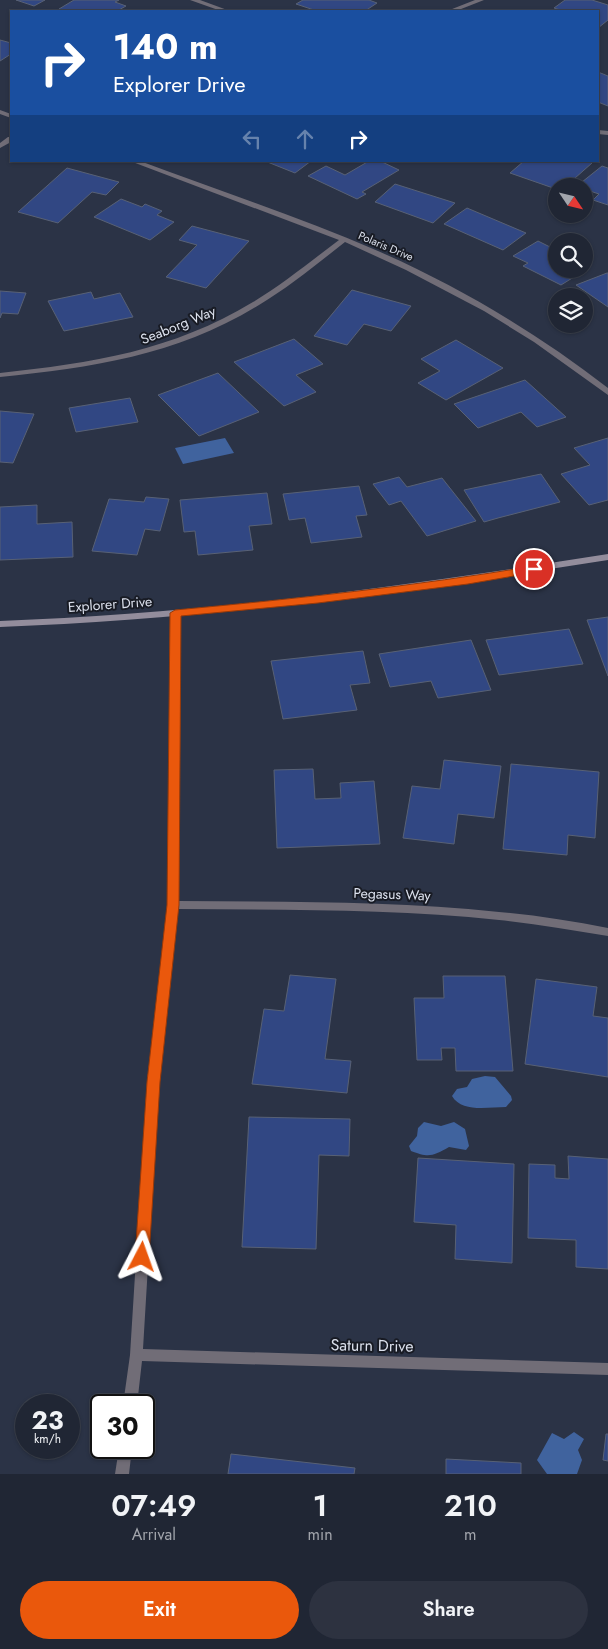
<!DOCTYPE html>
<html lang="en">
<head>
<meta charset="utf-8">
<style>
  body { margin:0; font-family:Jost,sans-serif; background:#2d3240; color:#f1f3f6; height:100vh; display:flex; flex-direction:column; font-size:19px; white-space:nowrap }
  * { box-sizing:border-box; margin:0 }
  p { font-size:16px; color:#a2a5ac }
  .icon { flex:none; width:28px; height:28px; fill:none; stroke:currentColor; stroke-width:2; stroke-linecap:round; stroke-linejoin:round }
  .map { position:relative; height:1474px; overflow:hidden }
  .side { display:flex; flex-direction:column; background:#202634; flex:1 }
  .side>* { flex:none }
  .guide { position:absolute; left:10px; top:10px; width:589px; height:152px; border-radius:0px; box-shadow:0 1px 4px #0004,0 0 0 1px #3d434f; background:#1a4fa0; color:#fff; overflow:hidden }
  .needle { width:32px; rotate:125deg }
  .buttons { position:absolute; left:548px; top:178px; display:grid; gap:10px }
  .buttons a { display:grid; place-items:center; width:45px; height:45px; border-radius:50%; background:#202634; box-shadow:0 1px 4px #0004,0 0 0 1px #3d434f; font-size:25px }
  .speed { position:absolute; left:15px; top:1394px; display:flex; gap:10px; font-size:25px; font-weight:700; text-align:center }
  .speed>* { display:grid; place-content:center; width:65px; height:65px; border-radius:50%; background:#202634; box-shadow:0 1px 4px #0004,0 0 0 1px #3d434f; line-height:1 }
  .speed small { font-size:12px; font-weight:400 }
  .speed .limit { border:2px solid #111; border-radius:8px; background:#fff; color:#111 }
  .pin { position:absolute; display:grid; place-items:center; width:42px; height:42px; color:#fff; margin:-21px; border:2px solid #fff; border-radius:50%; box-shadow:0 1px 5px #0007 }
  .me { position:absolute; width:55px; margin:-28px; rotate:4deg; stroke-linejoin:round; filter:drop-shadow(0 0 4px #0008) }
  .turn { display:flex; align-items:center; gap:18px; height:105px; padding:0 20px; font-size:22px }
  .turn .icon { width:65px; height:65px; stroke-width:2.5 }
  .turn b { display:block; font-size:35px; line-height:42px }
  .lanes { display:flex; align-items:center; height:48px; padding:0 20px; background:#0003; justify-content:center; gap:25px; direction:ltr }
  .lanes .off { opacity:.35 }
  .eta { display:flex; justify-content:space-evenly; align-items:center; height:85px; text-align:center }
  .eta b { font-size:30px; font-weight:600; line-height:35px }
  .action { display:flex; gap:10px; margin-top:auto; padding:10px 20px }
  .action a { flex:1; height:58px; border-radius:30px; background:#ea580c; color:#fff; font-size:20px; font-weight:600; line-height:58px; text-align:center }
  .action a+a { background:#2d3240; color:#f1f3f6 }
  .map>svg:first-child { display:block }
</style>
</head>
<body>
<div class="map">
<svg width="608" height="1474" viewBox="0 0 608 1474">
  <rect width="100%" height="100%" fill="#2b3346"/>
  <path fill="#40639e" d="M225,438l9,15 -51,11 -8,-16z
    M485,1076l10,1 16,19 1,4 -6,7c-18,0 -44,6 -54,-11l5,-7 10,-2 5,-8z
    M424,1122l17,4 13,-4 11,7 4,17 -3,4 -17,-3c-16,9 -20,11 -38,4l-2,-5 8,-10 1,-8z
    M574,1432l10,7 -6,11 4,10 -5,14h-30l-10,-14 15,-27 12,6z"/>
  <path fill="#314783" stroke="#586175" d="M16,0h29l-11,6z
    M74,0h45l-4,2 11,4 -9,5h-52l-6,-2z
    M303,0h66l8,3 -12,8h-48l-21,-7z
    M565,0h27l16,5v15l-10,8v-17h-34l-10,-3z
    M0,40l11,3v11l-11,7z
    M598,72l10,4v30l-10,-4z
    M265,161h46l-16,12z
    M369,161h11l19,9 -37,22 4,2 -9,5 -49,-23 18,-10 19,9z
    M524,161h62l6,2 -26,23h-10v3l-46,-16z
    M602,166l6,2v37l-15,-5 6,-6 -15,-5v-3h-7z
    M67,168l52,14 -13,13 -14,-3 -34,31 -40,-11z
    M395,184l60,19 -22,20 -58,-21z
    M121,199l21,8 3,-3 17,7 -5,4 17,7 -24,18 -56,-23z
    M467,208l59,25 -23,17 -59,-26z
    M192,226l57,15 -43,47 -40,-11 31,-32 -18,-5z
    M538,241l18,9v19h28v-5l6,3 -29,18 -38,-19 5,-3 -15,-7z
    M607,273h1v34l-32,-22z
    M352,290l59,16 -20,25 -27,-7 -17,21 -33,-9z
    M0,291l26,2 -8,21 -16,-1 -2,5z
    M91,292l3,7 26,-6 13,24 -69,14 -16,-30z
    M294,339l29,25 -27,11 20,17 -32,14 -50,-44z
    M456,340l47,28 -57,32 -28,-17 22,-12 -19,-12z
    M218,373l41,39 -60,24 -41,-41z
    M525,380l41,37 -29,10 -16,-15 -43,16 -24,-24z
    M130,398l8,24 -62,10 -7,-24z
    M0,411l34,3 -21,49 -13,-1z
    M608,438v62l-19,5 -28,-31 29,-9 -16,-17z
    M541,474l19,28 -62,16 -14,4 -20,-32z
    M399,477l8,10 35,-9 34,43 -49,15 -26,-35 -12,4 -16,-21z
    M359,486l8,29 -11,1 6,21 -51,6 -6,-25 -16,2 -6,-26z
    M267,493l5,31 -23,2 4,24 -55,5 -3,-24 -11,1 -4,-32z
    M146,497l23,2 -9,32 -15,-2 -8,26 -45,-4 17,-52 35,3z
    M37,505v19l35,-2 1,35 -73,3v-53z
    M608,617v59l-21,-56z
    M569,629l14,35 -84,11 -13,-35z
    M471,640l20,50 -53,8 -7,-17 -41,6 -11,-33z
    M363,651l7,32 -20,2 7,25 -74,9 -12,-58z
    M444,760l57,6 -7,52 -36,-4 -4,30 -51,-6 9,-52 28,3z
    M511,764l88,8 -4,66 -27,-3 -1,20 -64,-6z
    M313,769l2,30 26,-1 -1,-15 34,-2 6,63 -103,4 -3,-78z
    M290,975l46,4 -11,80 26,2 -4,32 -95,-9 12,-75 20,2z
    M443,976h62l8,95h-57l-1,-23h-14l1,12h-25l-3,-62h30z
    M536,979l61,8 -4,29 15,2v59l-83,-13z
    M249,1117l101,2 -1,37 -30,-1 -3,94 -74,-2z
    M568,1156l40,3v110l-32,-2v-27l-48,-2 1,-74 26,1v13l14,1z
    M418,1158l96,6 -2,99 -57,-4 1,-34 -42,-3z
    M606,1434h2v27l-5,-1z
    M231,1454l124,14 -1,6h-126z
    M446,1459l75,4v11h-75z"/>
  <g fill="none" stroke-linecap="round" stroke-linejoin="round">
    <path fill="#716d77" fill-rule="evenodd" d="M190,0h10l30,11h-9z
      M475,0h9l-28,11h-9z
      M0,110l11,4v4l-11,-4z
      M598,130l10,1v4l-10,-1z
      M8,137h3v5l-11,6v-5z
      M130,161h10c80,30 160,56 238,90 82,36 159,82 230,137v7l-74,-53 -50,-31 -78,-41 -61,-28c-28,22 -56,45 -86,63 -81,50 -167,63 -259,72v-4c92,-10 172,-22 253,-71 30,-18 58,-41 86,-62z
      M175,610l5,3 -2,288c107,1 214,0 321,11 36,3 73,9 109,16v8c-36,-6 -72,-12 -109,-16 -106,-11 -214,-10 -321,-11l-19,173 -16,267 465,14v12l-466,-14 -5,44h-14l7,-50 17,-273 21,-177 2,-292z
      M119,1448h13l-3,26h-14z"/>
    <path fill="#938d9c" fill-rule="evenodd" d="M608,554v6c-201,32 -404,60 -608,67v-6c204,-7 407,-35 608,-67z"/>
  </g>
  <path fill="#ea580c" stroke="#983908" d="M534,566l5,3 -2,3 -69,12 -150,19 -137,13 -2,289 -19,177 -11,175 -2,5 -5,2 -5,-2 -2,-5 12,-175 20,-177 3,-292 5,-3c120,-11 240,-24 359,-44z"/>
  <g text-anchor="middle" stroke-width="4" stroke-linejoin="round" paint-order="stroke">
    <g font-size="11" fill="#dce1ed" stroke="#181b24">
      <text transform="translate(386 246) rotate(23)" y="4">Polaris Drive</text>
    </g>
    <g font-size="14" fill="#dce1ed" stroke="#181b24">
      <text transform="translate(178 325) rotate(-22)" y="5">Seaborg Way</text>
      <text transform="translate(110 604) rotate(-4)" y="5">Explorer Drive</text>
      <text transform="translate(392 894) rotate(2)" y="5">Pegasus Way</text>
    </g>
    <g font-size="16" fill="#dce1ed" stroke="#181b24">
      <text transform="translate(372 1345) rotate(1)" y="6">Saturn Drive</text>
    </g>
  </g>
</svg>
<div class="buttons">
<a><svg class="needle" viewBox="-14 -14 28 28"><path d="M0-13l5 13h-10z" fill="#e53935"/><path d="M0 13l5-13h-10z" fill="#a2a5ac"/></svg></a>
<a><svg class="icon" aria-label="search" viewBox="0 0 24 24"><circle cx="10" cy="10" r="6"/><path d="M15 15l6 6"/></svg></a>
<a><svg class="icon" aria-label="layers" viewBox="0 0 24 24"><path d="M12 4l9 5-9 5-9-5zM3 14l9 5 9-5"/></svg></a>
</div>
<div class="speed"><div>23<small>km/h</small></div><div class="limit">30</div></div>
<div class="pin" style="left:534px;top:569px;background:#d93025"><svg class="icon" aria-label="arrive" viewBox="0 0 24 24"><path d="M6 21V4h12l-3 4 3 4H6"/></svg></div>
<svg class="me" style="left:142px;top:1257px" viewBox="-20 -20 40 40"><path d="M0-17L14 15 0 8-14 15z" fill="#ea580c" stroke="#fff" stroke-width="4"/></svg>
<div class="guide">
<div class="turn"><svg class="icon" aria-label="right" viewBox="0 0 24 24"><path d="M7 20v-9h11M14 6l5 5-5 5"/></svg><div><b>140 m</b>Explorer Drive</div></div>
<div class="lanes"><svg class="icon off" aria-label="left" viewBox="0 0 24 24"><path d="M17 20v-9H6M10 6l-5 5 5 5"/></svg><svg class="icon off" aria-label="ahead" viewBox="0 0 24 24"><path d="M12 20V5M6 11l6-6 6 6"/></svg><svg class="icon" aria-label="right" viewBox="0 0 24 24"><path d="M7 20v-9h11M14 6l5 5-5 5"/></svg></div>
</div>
</div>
<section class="side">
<div class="eta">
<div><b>07:49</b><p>Arrival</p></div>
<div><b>1</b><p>min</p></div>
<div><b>210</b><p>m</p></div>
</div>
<div class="action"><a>Exit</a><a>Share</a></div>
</section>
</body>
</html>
